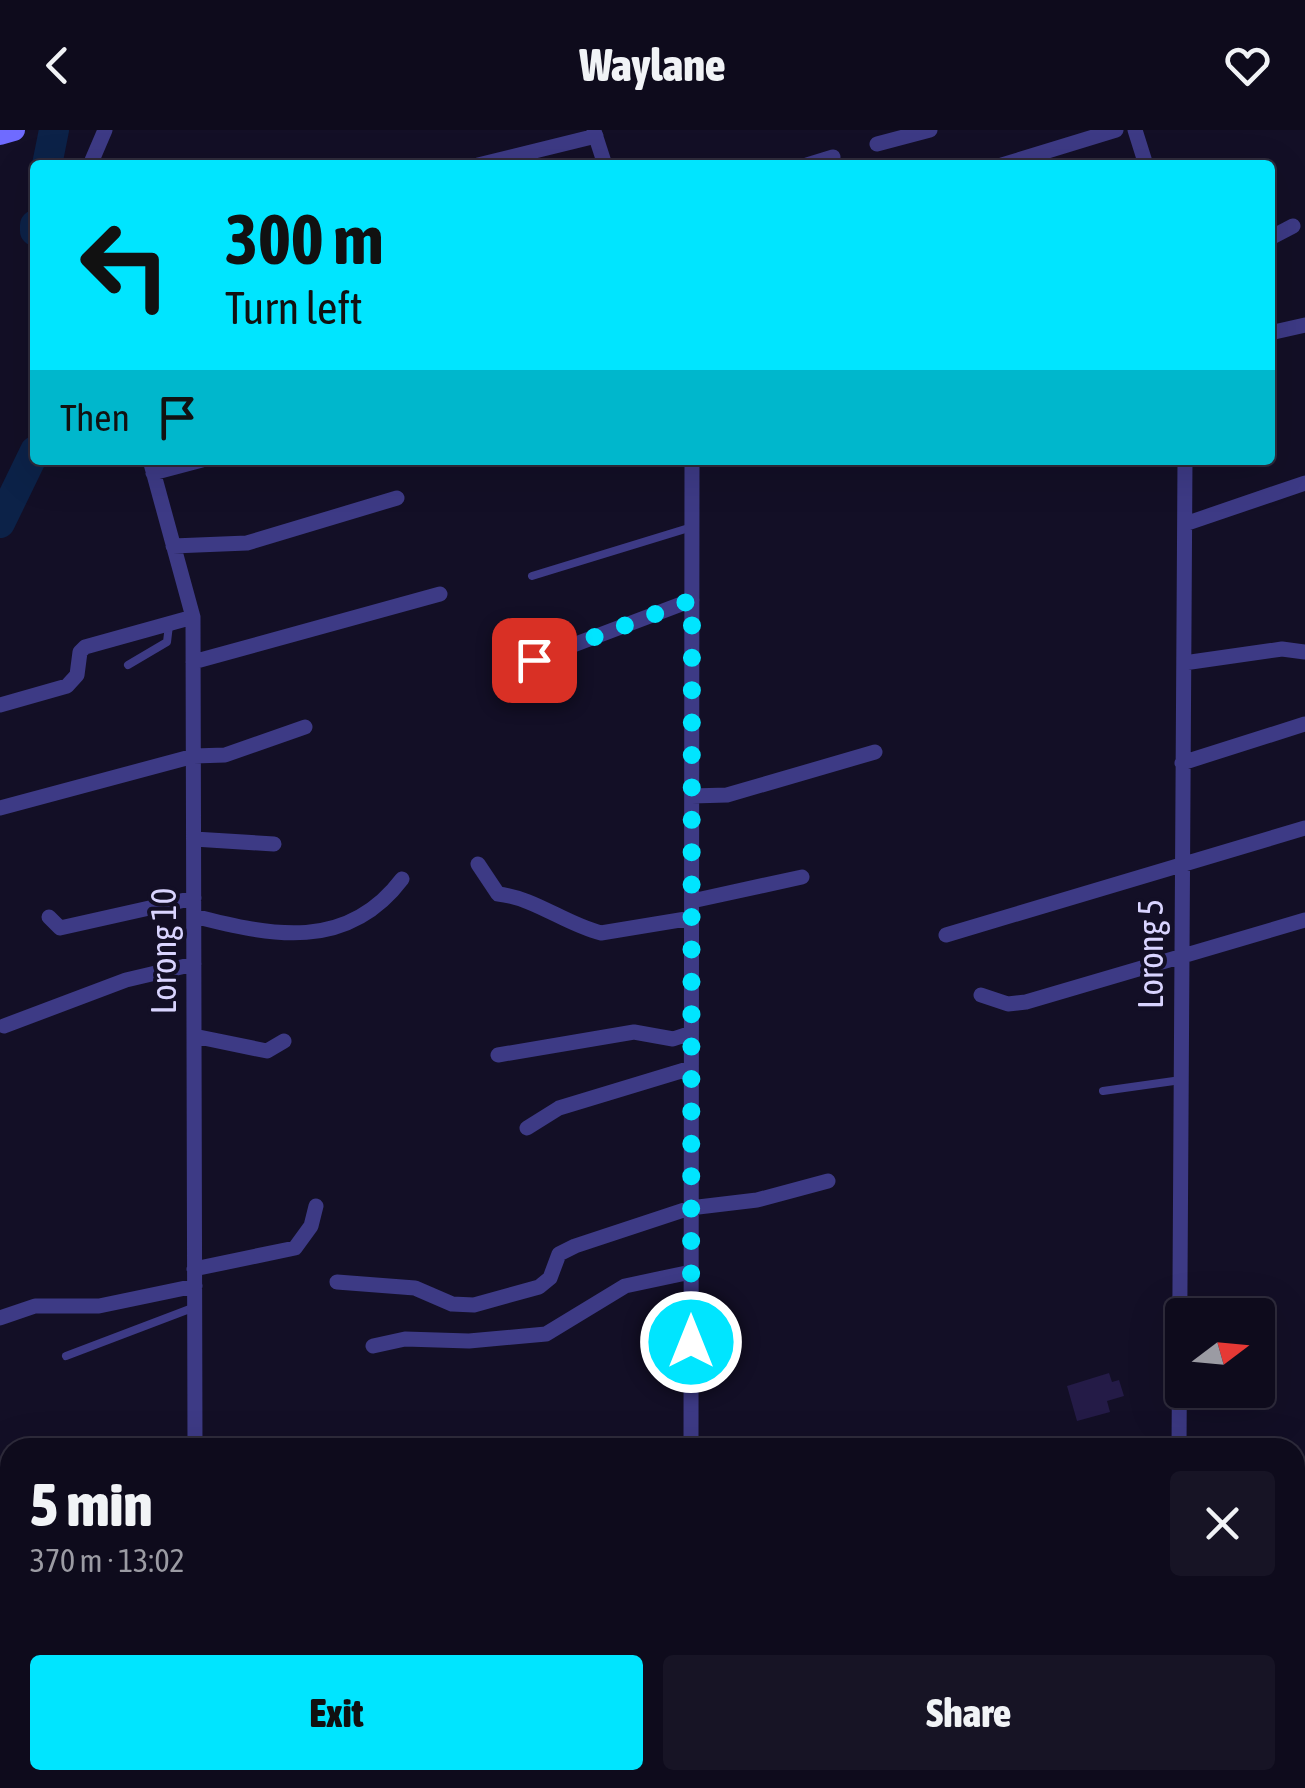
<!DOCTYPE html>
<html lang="en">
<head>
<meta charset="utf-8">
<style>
  body { margin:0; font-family:"Asap Condensed",sans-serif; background:#171425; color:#f1f3f6; height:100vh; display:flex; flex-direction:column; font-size:38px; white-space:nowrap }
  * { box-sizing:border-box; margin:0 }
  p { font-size:32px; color:#9b9ba3 }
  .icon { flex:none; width:55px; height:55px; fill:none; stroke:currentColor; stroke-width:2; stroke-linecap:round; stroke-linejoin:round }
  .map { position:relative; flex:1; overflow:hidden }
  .sheet { position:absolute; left:0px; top:1308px; width:1305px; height:352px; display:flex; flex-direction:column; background:#0e0b1c; border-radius:30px 30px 0 0; box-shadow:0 10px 40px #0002,0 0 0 2px #2e2b3b }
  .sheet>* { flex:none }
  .guide { position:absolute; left:30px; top:30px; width:1245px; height:305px; border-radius:10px; box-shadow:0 10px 40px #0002,0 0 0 2px #2e2b3b; background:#00e5ff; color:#111; overflow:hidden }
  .needle { width:65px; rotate:74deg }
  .buttons { position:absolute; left:1165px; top:1168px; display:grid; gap:20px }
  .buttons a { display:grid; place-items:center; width:110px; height:110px; border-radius:10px; background:#0e0b1c; box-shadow:0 10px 40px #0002,0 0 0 2px #2e2b3b; font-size:50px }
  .pin { position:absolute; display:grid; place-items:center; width:85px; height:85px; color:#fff; margin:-42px; border-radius:20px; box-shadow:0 5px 15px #0006 }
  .me { position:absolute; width:110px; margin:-55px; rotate:0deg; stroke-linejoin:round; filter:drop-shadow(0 0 8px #0008) }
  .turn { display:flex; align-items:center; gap:35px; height:210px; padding:0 30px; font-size:45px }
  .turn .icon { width:130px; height:130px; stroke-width:2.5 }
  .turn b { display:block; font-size:70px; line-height:85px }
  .then { display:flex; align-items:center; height:95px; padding:0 30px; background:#0003; gap:20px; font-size:38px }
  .round { display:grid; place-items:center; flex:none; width:105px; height:105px; border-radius:10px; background:#171425 }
  .summary { display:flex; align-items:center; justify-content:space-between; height:170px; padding:0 30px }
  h1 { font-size:60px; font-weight:800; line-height:75px }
  .button { display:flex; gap:20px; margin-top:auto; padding:20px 30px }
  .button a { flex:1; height:115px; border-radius:10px; background:#00e5ff; color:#111; font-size:40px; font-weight:800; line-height:115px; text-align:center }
  .button a+a { background:#171425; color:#f1f3f6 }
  header { display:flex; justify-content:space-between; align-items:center; height:130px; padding:0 30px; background:#0e0b1c; font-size:45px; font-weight:800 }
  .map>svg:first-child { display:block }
</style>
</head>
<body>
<header><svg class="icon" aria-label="back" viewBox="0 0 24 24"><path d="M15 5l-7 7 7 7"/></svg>Waylane<svg class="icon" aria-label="heart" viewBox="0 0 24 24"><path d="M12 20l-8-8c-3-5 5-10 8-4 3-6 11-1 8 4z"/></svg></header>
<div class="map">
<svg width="1305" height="1658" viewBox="0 0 1305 1658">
  <rect width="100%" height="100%" fill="#130f26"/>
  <path fill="#12302f" d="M861,1650h144l2,8h-154z"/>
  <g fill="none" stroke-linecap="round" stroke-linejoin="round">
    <path stroke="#0c2248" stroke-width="30" d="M47,35l7,-35
      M35,95v6
      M0,393l35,-72"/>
  </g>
  <path fill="#241b47" d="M1109,1243l3,9 7,-2 5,16 -17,5 3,11 -33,9 -10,-35z"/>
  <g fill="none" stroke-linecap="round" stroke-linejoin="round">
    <path stroke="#3d3a85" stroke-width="8" d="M532,446l160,-49
      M128,535l39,-23 2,-17
      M1103,961l78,-11
      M66,1226l129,-49
      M1085,1650l2,8"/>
    <path stroke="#3d3a85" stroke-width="15" d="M1135,0l11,35
      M594,1l11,34
      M877,14l53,-14
      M90,35l15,-35
      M478,35l118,-29
      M807,35l26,-8
      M1002,35l114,-35
      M1270,108l23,-12
      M1270,203l35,-8
      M150,330l43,157 2,831
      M153,343l49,-13
      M1185,394l120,-41
      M173,416l74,-3 150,-45
      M193,532l247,-68
      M1184,533l98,-14 23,3
      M502,542l190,-72
      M0,575l67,-19 10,-11 3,-23 5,-5 108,-30
      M1182,633l123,-39
      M692,666l35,-1 148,-43
      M0,678l194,-52 31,-1 80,-28
      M194,709l80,5
      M478,734l20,30c37,4 67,30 103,39l91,-15
      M692,771l110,-24
      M194,786c77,20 153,36 208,-37
      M49,787l11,11 134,-30
      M946,805l359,-107
      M981,865l27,9 18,-2 279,-82
      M4,896l122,-46 68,-16
      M194,906l73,15 17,-10
      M498,925l136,-23 39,7 18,-6
      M527,998l32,-20 132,-40
      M194,1139l101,-21 16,-22 5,-20
      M337,1152l78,6 37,16 22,1 65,-18 11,-9 9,-24 16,-8 115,-38 67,-8 71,-19
      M0,1188l35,-12h64l96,-20
      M373,1216l32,-7 64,2 77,-7 79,-48 66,-14
      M691,1318l1,-988
      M1179,1318l6,-988
      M1295,1374l10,-3
      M1295,1428l10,-10
      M1295,1466l10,33
      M0,1584l10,-1
      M193,1650l1,8
      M1041,1650l2,8
      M328,1658l26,-8"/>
    <path stroke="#6f6bff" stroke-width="22" d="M0,4l14,-4"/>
  </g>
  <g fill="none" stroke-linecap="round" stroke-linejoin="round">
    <path stroke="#00e5ff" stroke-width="18" stroke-dasharray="0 32.4" d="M534,530l158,-60 -1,742"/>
  </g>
  <g text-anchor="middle" stroke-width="8" stroke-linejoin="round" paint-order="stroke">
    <g font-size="35" fill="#d9d4ff" stroke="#130f26">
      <text transform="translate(164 821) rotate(-90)" y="12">Lorong 10</text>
      <text transform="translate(1151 824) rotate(-90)" y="12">Lorong 5</text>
    </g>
  </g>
</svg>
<div class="buttons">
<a><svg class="needle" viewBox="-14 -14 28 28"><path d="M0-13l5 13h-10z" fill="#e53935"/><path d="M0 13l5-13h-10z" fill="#9b9ba3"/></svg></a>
</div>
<div class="pin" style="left:534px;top:530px;background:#d93025"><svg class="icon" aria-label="arrive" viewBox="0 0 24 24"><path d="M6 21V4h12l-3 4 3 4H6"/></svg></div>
<svg class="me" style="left:691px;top:1212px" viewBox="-20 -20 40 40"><circle r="17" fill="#00e5ff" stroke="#fff" stroke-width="3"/><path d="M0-11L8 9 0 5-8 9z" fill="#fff"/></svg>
<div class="guide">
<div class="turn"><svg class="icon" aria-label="left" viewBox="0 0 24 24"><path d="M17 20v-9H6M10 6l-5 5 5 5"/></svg><div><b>300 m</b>Turn left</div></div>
<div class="then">Then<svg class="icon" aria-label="arrive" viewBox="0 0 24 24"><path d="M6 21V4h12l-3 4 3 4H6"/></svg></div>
</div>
<section class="sheet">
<div class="summary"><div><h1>5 min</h1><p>370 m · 13:02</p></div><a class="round"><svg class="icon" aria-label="close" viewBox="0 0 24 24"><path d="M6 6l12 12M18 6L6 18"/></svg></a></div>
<div class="button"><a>Exit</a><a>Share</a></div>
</section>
</div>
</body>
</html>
